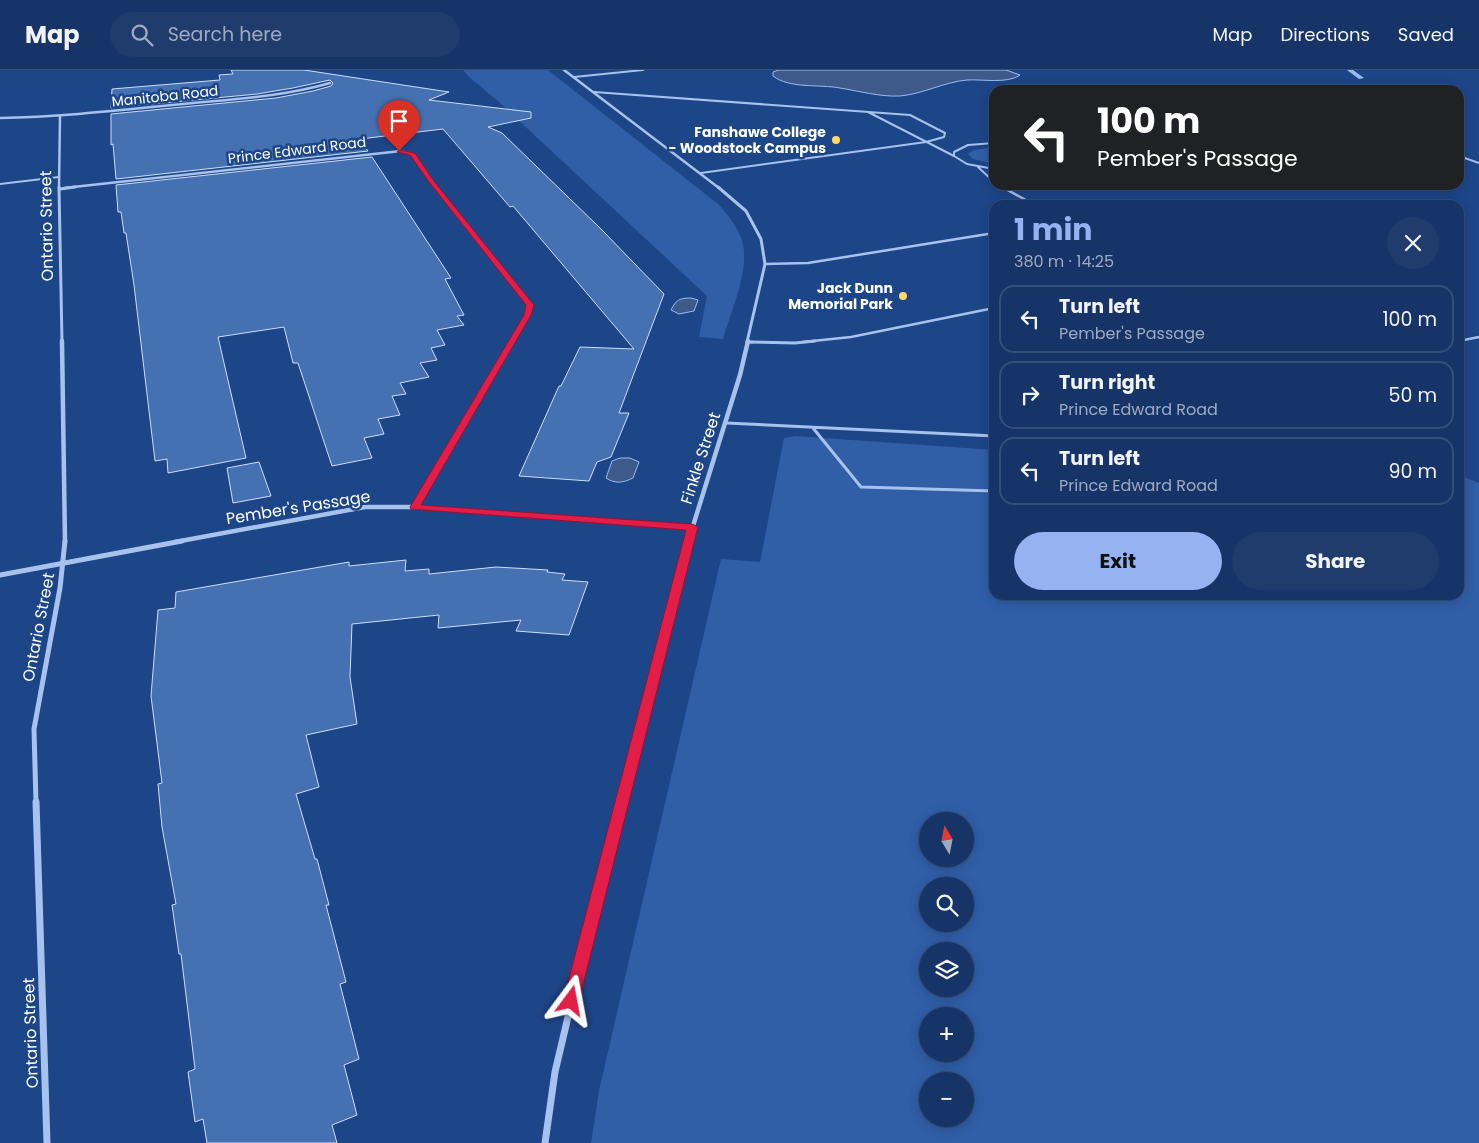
<!DOCTYPE html>
<html lang="en">
<head>
<meta charset="utf-8">
<style>
  body { margin:0; font-family:Poppins,sans-serif; background:#1f3c6d; color:#f1f3f6; height:100vh; display:flex; flex-direction:column; font-size:19px; white-space:nowrap }
  * { box-sizing:border-box; margin:0 }
  p { font-size:16px; color:#9eaac0 }
  .icon { flex:none; width:28px; height:28px; fill:none; stroke:currentColor; stroke-width:2; stroke-linecap:round; stroke-linejoin:round }
  .map { position:relative; flex:1; overflow:hidden }
  .drawer { position:absolute; left:989px; top:130px; width:475px; height:400px; display:flex; flex-direction:column; background:#163467; border-radius:15px; box-shadow:0 2px 12px #0003,0 0 0 1px #354f7b }
  .drawer>* { flex:none }
  .top-card { position:absolute; left:989px; top:15px; width:475px; height:105px; border-radius:15px; box-shadow:0 2px 12px #0003,0 0 0 1px #354f7b; background:#202124; color:#fff; overflow:hidden }
  .needle { width:32px; rotate:350deg }
  .controls { position:absolute; left:919px; top:742px; display:grid; gap:10px }
  .controls a { display:grid; place-items:center; width:55px; height:55px; border-radius:50%; background:#163467; box-shadow:0 2px 12px #0003,0 0 0 1px #354f7b; font-size:25px }
  .pin { position:absolute; display:grid; place-items:center; width:42px; height:42px; color:#fff; margin:-51px -21px; border-radius:50% 50% 50% 0; rotate:-45deg; box-shadow:0 0 5px #0007 }
  .pin .icon { rotate:45deg }
  .me { position:absolute; width:55px; margin:-28px; rotate:13deg; stroke-linejoin:round; filter:drop-shadow(0 0 4px #0008) }
  .turn { display:flex; align-items:center; gap:18px; height:105px; padding:0 25px; font-size:22px }
  .turn .icon { width:65px; height:65px; stroke-width:2.5 }
  .turn b { display:block; font-size:35px; line-height:42px }
  .round { display:grid; place-items:center; flex:none; width:52px; height:52px; border-radius:26px; background:#1f3c6d }
  .overview { display:flex; align-items:center; justify-content:space-between; height:85px; padding:0 25px }
  h1 { font-size:30px; font-weight:700; line-height:38px; color:#95b2f1 }
  .action { display:flex; gap:10px; margin-top:auto; padding:10px 25px }
  .action a { flex:1; height:58px; border-radius:30px; background:#95b2f1; color:#111; font-size:20px; font-weight:700; line-height:58px; text-align:center }
  .action a+a { background:#1f3c6d; color:#f1f3f6 }
  ul { padding:0; list-style:none }
  li { display:flex; align-items:center; gap:15px; height:68px; margin:0 10px 8px; padding:0 15px; border:2px solid #354f7b; border-radius:15px }
  li div { flex:1 }
  li b { display:block; font-size:19px }
  li em { font-style:normal }
  header { display:flex; align-items:center; gap:30px; box-sizing:border-box; height:70px; padding:0 25px; background:#163467; border-bottom:1px solid #354f7b }
  header strong { font-size:24px }
  nav { display:flex; gap:28px; margin-inline-start:auto; font-size:18px }
  .search { width:350px; height:45px; background:#1f3c6d; display:flex; align-items:center; gap:12px; box-sizing:border-box; padding:0 18px; border-radius:28px; color:#9eaac0; font-size:19px }
  .map>svg:first-child { display:block }
</style>
</head>
<body>
<header>
<strong>Map</strong>
<div class="search"><svg class="icon" aria-label="search" viewBox="0 0 24 24"><circle cx="10" cy="10" r="6"/><path d="M15 15l6 6"/></svg>Search here</div>
<nav><a>Map</a><a>Directions</a><a>Saved</a></nav>
</header>
<div class="map">
<svg width="1479" height="1073" viewBox="0 0 1479 1073">
  <rect width="100%" height="100%" fill="#1d4689"/>
  <path fill="#305ea7" fill-rule="evenodd" d="M463,0h85l170,134c10,11 21,24 25,40 6,28 -12,67 -20,95l-24,-2 8,-41 -208,-194 -30,-25z
    M994,77v17l-21,-5 -5,-5 6,-4z
    M795,366l199,14v145h465v-120l20,8v660h-888l8,-52 122,-532 39,3 24,-124zM928,751h37v38h-37zM928,816h37v38h-37zM928,881h37v38h-37zM928,946h37v38h-37zM928,1011h37v38h-37z"/>
  <path fill="#3d5a8b" stroke="#9abcee" d="M779,0h227l14,5c-12,9 -38,4 -53,5 -23,2 -44,14 -67,16 -20,1 -41,-5 -60,-8 -21,-4 -50,1 -67,-12v-4z
    M691,228l7,2 -4,11 -15,3 -8,-4c5,-10 8,-12 20,-12z
    M620,388h10l9,4 -6,16c-10,5 -18,6 -27,0l6,-17z"/>
  <g fill="none" stroke-linecap="round" stroke-linejoin="round">
    <path fill="#9abcee" fill-rule="evenodd" d="M1347,0h6l11,8 -5,1z"/>
  </g>
  <path fill="#4570b2" stroke="#ccdef9" d="M231,0h73l145,22 -20,8 102,12v6l-43,9 14,6 99,96 63,65 -45,119h10l-18,44 -14,5 -8,19 -70,-5 40,-90h2l19,-39 54,2 -121,-143 -3,1 -67,-78 -83,10 8,12 -252,28 -3,-35 -2,1v-31l165,-16 37,-7 18,-5 2,-3 -3,-3 -37,8 -36,6 -146,14 1,-19 108,-9 -1,-5 14,-1z
    M372,87l79,121 -6,1 19,36 -7,1 7,9 -27,5 8,15 -14,3 6,12 -17,3 9,14 -29,6 6,11 -14,2 8,19 -22,4 6,15 -20,4 8,20 -40,8 -34,-103h-5l-9,-36 -66,10 28,121 -78,15 -1,-14 -12,2 -21,-176 -8,-52h-2l-3,-21h-3l-2,-27z
    M259,392l12,34 -38,7 -6,-35z
    M406,490l-1,11 24,-2v5l67,-7 52,3 -1,2 18,2 -3,6 26,2 -19,53 -53,-4 5,-11 -83,8 1,-13 -87,9 -2,53 7,47 -51,11 13,52 -23,7 19,65h2l12,46h-3l20,77 -6,2 19,75 -15,6 13,50 -25,10 5,18h-130l-4,-24 -8,3 -7,-50 7,-3 -14,-115h-2l-7,-49 4,-1 -14,-77 -4,-43 4,-1 -11,-87 7,-86 17,-2 1,-16 173,-30v4z"/>
  <g fill="none" stroke-linecap="round" stroke-linejoin="round">
    <path stroke="#a7c2ec" stroke-width="2" d="M574,7l69,-7
      M594,22l316,23 35,18 -1,4 -18,5 -225,31
      M868,42l86,44
      M994,73l-26,2 -14,7v4l13,8 27,5
      M1459,86l20,7
      M978,97l16,15
      M0,114l59,-7
      M998,115l6,3"/>
    <path stroke="#a7c2ec" stroke-width="2.5" d="M1002,117l33,18
      M765,194l43,-1 186,-30
      M1459,271l20,-4
      M747,272h6
      M803,272l48,-5 143,-29"/>
    <path stroke="#a7c2ec" stroke-width="3" d="M747,272l48,1 20,-2
      M726,353l268,13
      M813,358l48,59 133,4"/>
    <path stroke="#a7c2ec" stroke-width="2.5" d="M564,0l155,118
      M0,48c61,-1 122,-8 183,-14 49,-5 99,-7 147,-21
      M59,118l1,-72
      M64,118l337,-37 11,3 25,34"/>
    <path stroke="#a7c2ec" stroke-width="3" d="M59,117l3,155
      M436,117l94,118 -3,10 -16,27
      M718,117l28,24 15,28 4,25 -18,78
      M60,119l15,-2"/>
    <path stroke="#a7c2ec" stroke-width="4.5" d="M62,271l3,201
      M415,437l97,-166
      M175,472l190,-35h50l277,20
      M688,472l52,-167 8,-34"/>
    <path stroke="#a7c2ec" stroke-width="5" d="M0,505l182,-34
      M36,733l-2,-74 26,-141 5,-47
      M623,733l66,-262"/>
    <path stroke="#a7c2ec" stroke-width="7" d="M36,732l11,341
      M545,1073l10,-71 25,-106 44,-164"/>
  </g>
  <path fill="#e11d48" stroke="#92132f" d="M399,80l16,3 18,27 101,125 -3,10 -110,190 271,19 6,3 -119,474 -2,5 -6,2 -5,-2 -3,-5 123,-471 -275,-21 -1,-2 114,-192 2,-10 -97,-123 -19,-27 -13,-3z"/>
  <g fill="#fcd965" stroke="#1d4689" stroke-width="2">
    <circle cx="836" cy="70" r="5"/>
    <circle cx="903" cy="226" r="5"/>
  </g>
  <g text-anchor="middle" stroke-width="5" stroke-linejoin="round" paint-order="stroke">
    <g font-size="14" fill="#fff" stroke="#1d4689">
      <text transform="translate(165 26) rotate(-6)" y="5">Manitoba Road</text>
      <text transform="translate(297 80) rotate(-7)" y="5">Prince Edward Road</text>
    </g>
    <g font-size="14" font-weight="bold" fill="#fff" stroke="#1d4689" text-anchor="end">
      <text x="826" y="67">Fanshawe College<tspan x="826" dy="16">- Woodstock Campus</tspan></text>
      <text x="893" y="223">Jack Dunn<tspan x="893" dy="16">Memorial Park</tspan></text>
    </g>
    <g font-size="16" fill="#fff" stroke="#1d4689">
      <text transform="translate(46 156) rotate(-91)" y="6">Ontario Street</text>
      <text transform="translate(700 388) rotate(-72)" y="6">Finkle Street</text>
      <text transform="translate(298 437) rotate(-9)" y="6">Pember's Passage</text>
      <text transform="translate(38 557) rotate(-79)" y="6">Ontario Street</text>
      <text transform="translate(30 963) rotate(-92)" y="6">Ontario Street</text>
    </g>
  </g>
</svg>
<div class="controls">
<a><svg class="needle" viewBox="-14 -14 28 28"><path d="M0-13l5 13h-10z" fill="#e53935"/><path d="M0 13l5-13h-10z" fill="#9eaac0"/></svg></a>
<a><svg class="icon" aria-label="search" viewBox="0 0 24 24"><circle cx="10" cy="10" r="6"/><path d="M15 15l6 6"/></svg></a>
<a><svg class="icon" aria-label="layers" viewBox="0 0 24 24"><path d="M12 4l9 5-9 5-9-5zM3 14l9 5 9-5"/></svg></a>
<a>+</a>
<a>−</a>
</div>
<div class="pin" style="left:399px;top:81px;background:#d93025"><svg class="icon" aria-label="arrive" viewBox="0 0 24 24"><path d="M6 21V4h12l-3 4 3 4H6"/></svg></div>
<svg class="me" style="left:571px;top:931px" viewBox="-20 -20 40 40"><path d="M0-17L14 15 0 8-14 15z" fill="#e11d48" stroke="#fff" stroke-width="4"/></svg>
<div class="top-card">
<div class="turn"><svg class="icon" aria-label="left" viewBox="0 0 24 24"><path d="M17 20v-9H6M10 6l-5 5 5 5"/></svg><div><b>100 m</b>Pember's Passage</div></div>
</div>
<section class="drawer">
<div class="overview"><div><h1>1 min</h1><p>380 m · 14:25</p></div><a class="round"><svg class="icon" aria-label="close" viewBox="0 0 24 24"><path d="M6 6l12 12M18 6L6 18"/></svg></a></div>
<ul>
<li><svg class="icon" aria-label="left" viewBox="0 0 24 24"><path d="M17 20v-9H6M10 6l-5 5 5 5"/></svg><div><b>Turn left</b><p>Pember's Passage</p></div><em>100 m</em></li>
<li><svg class="icon" aria-label="right" viewBox="0 0 24 24"><path d="M7 20v-9h11M14 6l5 5-5 5"/></svg><div><b>Turn right</b><p>Prince Edward Road</p></div><em>50 m</em></li>
<li><svg class="icon" aria-label="left" viewBox="0 0 24 24"><path d="M17 20v-9H6M10 6l-5 5 5 5"/></svg><div><b>Turn left</b><p>Prince Edward Road</p></div><em>90 m</em></li>
</ul>
<div class="action"><a>Exit</a><a>Share</a></div>
</section>
</div>
</body>
</html>
